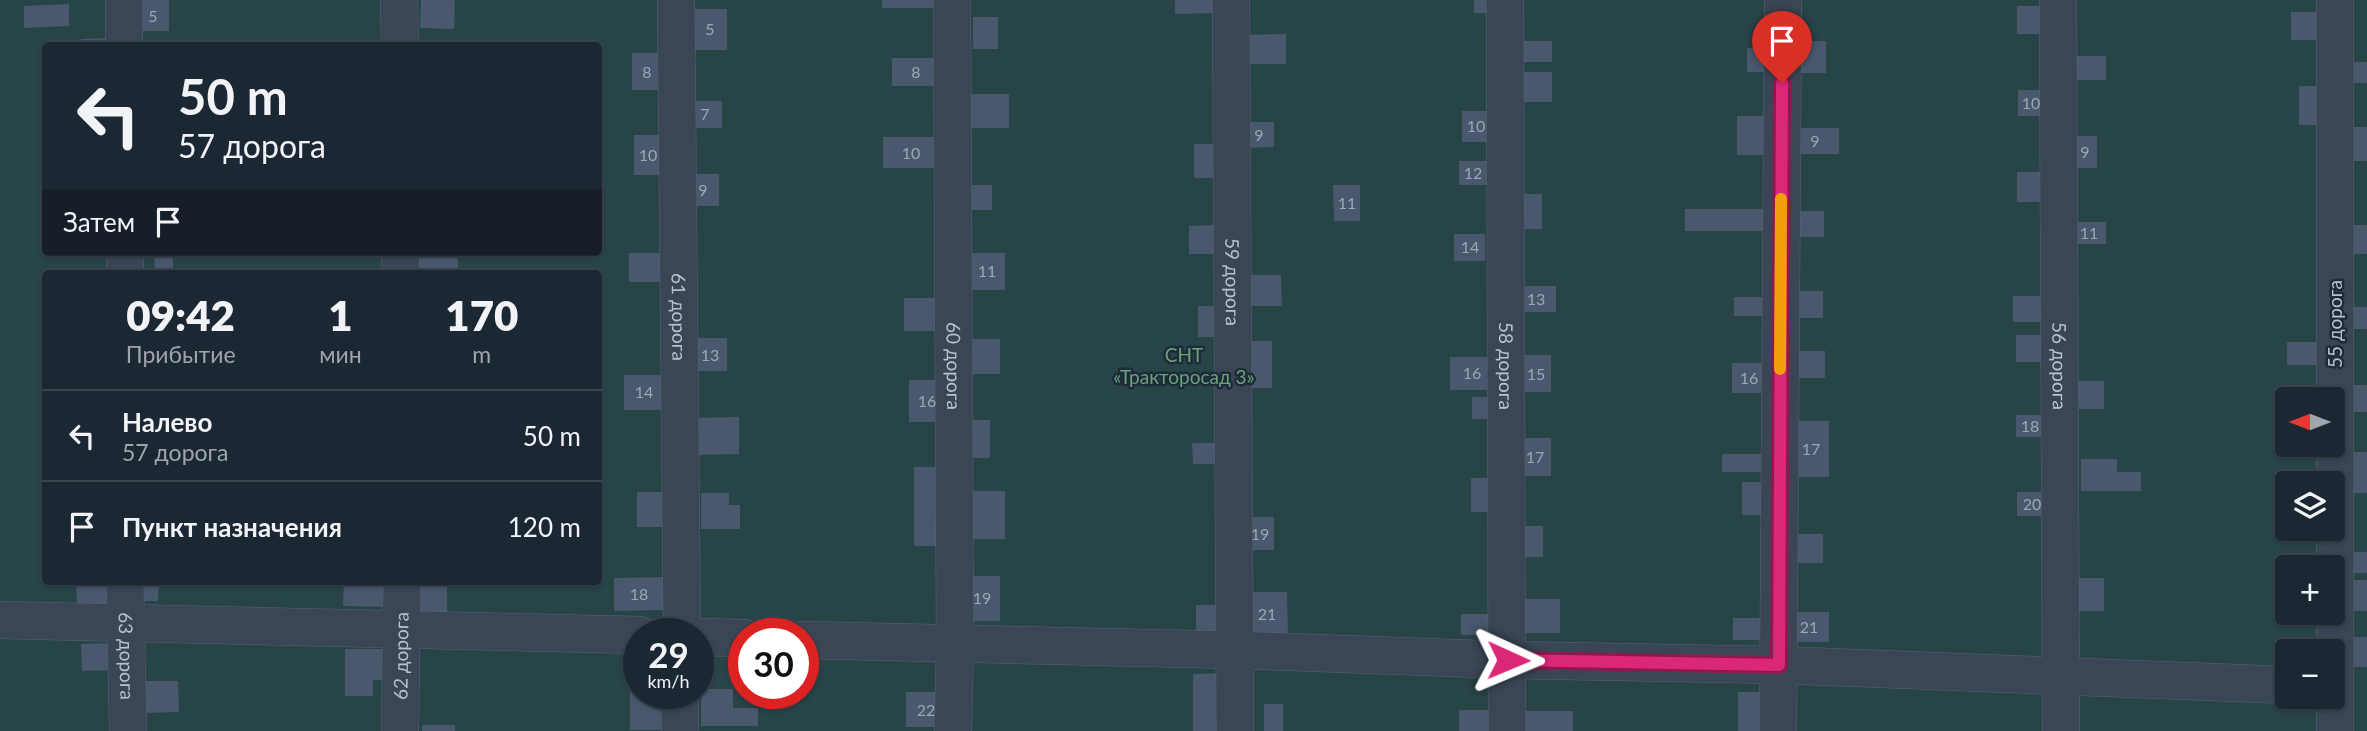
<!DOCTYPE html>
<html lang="ru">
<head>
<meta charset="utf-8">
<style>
  body { margin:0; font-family:Lato,sans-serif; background:#293340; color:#f1f3f6; height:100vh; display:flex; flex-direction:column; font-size:26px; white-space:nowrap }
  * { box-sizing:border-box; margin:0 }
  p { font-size:23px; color:#a0a5ac }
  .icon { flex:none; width:38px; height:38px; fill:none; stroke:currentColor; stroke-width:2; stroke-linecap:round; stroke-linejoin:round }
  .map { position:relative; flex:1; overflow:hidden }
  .sheet { position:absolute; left:42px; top:270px; width:560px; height:315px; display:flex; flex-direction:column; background:#1c2734; border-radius:7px; box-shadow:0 2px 5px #0004,0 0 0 2px #3a444f }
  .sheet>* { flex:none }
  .hud { position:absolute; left:42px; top:42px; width:560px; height:214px; border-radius:7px; box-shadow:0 2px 5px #0004,0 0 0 2px #3a444f; background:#1c2734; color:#f1f3f6; overflow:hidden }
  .needle { width:46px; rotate:270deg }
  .tools { position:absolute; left:2275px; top:387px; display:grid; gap:14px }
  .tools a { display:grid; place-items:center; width:70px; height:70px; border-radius:7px; background:#1c2734; box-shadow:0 2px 5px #0004,0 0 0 2px #3a444f; font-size:35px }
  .speed { position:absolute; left:623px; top:618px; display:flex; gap:14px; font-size:35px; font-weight:700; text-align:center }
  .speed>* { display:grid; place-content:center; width:91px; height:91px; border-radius:50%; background:#1c2734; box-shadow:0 2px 5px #0004,0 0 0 2px #3a444f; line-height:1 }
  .speed small { font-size:18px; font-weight:400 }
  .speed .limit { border:10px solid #d22; background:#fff; color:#111 }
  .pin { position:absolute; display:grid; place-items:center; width:60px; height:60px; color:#fff; margin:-72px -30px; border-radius:50% 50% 50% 0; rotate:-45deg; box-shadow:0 0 7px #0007 }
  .pin .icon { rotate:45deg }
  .me { position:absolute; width:77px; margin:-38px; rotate:91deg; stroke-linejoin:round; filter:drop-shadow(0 0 5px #0008) }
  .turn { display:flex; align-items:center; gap:24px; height:147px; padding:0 21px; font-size:32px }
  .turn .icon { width:91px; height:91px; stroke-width:2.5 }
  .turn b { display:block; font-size:49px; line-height:60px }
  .then { display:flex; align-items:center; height:66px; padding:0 21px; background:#0003; gap:14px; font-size:26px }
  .eta { display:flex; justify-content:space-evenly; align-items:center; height:119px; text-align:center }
  .eta b { font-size:42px; font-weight:800; line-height:49px }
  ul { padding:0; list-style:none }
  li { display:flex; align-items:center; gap:21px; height:91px; padding:0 21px; border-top:2px solid #3a444f }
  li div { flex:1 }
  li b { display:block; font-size:26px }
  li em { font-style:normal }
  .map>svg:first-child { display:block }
</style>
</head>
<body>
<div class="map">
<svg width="2367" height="731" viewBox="0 0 2367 731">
  <rect width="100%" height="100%" fill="#253446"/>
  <path fill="#274447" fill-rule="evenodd" d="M0,0h2367v731h-2367zM46,46h552v206h-552zM46,273h552v308h-552zM2287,399h46v45h-46zM2287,483h46v45h-46zM2287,567h46v45h-46zM639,634h59v59h-59zM744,634h59v59h-59zM2287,651h46v45h-46z"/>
  <path fill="#49586d" d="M137,0h32v31h-32z
    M421,0h34l-1,29 -34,-1z
    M882,0h58v8h-58z
    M1175,0h41v13l-41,1z
    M1474,0h18v13h-18z
    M69,4v22l-45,2v-22z
    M2017,6h31v28h-31z
    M693,9h34v41h-34z
    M2291,12h31v28h-31z
    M973,17h25v32h-25z
    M1286,34v30h-46l-1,-29z
    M111,38v8h-30v-7z
    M1521,41h31v21h-31z
    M1808,41h18v32h-34v-17h16z
    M1747,48h24v24h-24z
    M632,53h29v37h-29z
    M2074,56h32v24h-32z
    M892,58h49v28h-49z
    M2344,62h23v21h-23z
    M1520,72h32v30h-32z
    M2299,86h27v39h-27z
    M2018,90h26v26h-26z
    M966,94h43v34h-43z
    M688,101h34v27h-34z
    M1462,111h27v31h-27z
    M1737,116h37v39h-37z
    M1245,122h29v25l-29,1z
    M2349,127h18v34h-18z
    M1792,128h47v26h-47z
    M634,135h28v40h-28z
    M2072,136h25v32h-25z
    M883,137h56v31h-56z
    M1194,144h26v34h-26z
    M1459,161h28v24h-28z
    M2017,172h30v30h-30z
    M687,174h32v32h-32z
    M972,185h20v25h-20z
    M1333,185h27v36h-26z
    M1515,194h27v35h-27z
    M1685,209h83v22h-83z
    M1790,211h34v26h-34z
    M2072,222h34v22h-34z
    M1217,225v29h-28v-28z
    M2341,225h26v29h-26z
    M1454,234h31v27h-31z
    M419,252h39v21h-39z
    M629,253h40v29h-40z
    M969,253h36v37h-36z
    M154,256h19v17h-31v-2l13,-1z
    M1246,275h35l1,31h-36z
    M1516,286h40v26h-40z
    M1795,291h28v27h-28z
    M2013,296h31v26h-31z
    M1734,297h33v19h-33z
    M904,298h41v33h-41z
    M1198,306h22v31h-22z
    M2343,307h24v22h-24z
    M2016,335h29v27h-29z
    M692,338h35v33h-35z
    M966,339h34v35h-34z
    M1242,341h30v47h-30z
    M2287,342h35v23h-35z
    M1797,351h28v27h-28z
    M1521,355h30v37h-30z
    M1450,357h43v33h-43z
    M1732,363h34v30h-34z
    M624,375h40v35h-40z
    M909,380h36v42h-36z
    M2072,381h32v28h-32z
    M2347,385h20v27h-20z
    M1472,397h21v22h-21z
    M2016,415h28v22h-28z
    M739,417v37l-46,1 -1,-37z
    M971,420h19v38h-19z
    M1793,421h36v56h-36z
    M1520,438h31v38h-31z
    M1192,443h30v21h-29z
    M2343,452h24v41h-24z
    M1722,454h44v18h-44z
    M2081,459h36v13h24v19h-60z
    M914,467h31v79h-31z
    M1471,478h23v34h-23z
    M1742,482h25v33h-25z
    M972,491h33v48h-33z
    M637,492h31v35h-31z
    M2017,492h30v24h-30z
    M701,493h28v12h11v24h-39z
    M1246,517h28v33h-28z
    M1521,526h22v31h-22z
    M1795,534h28v29h-28z
    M2353,552h14v21h-14z
    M965,576h35v45h-35z
    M664,577v33l-50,1v-33z
    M2072,578h32v33h-32z
    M2347,580h20v31h-20z
    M76,581h36l1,23 -36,1z
    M137,581h22l-1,20h-22z
    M344,581h42l-1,26 -42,-1z
    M418,586h29v29h-29z
    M1246,592h41l1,43h-42z
    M1519,599h41v34h-41z
    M1196,605h30l1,27h-31z
    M1789,612h40v30h-40z
    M1461,614h35v21h-35z
    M1733,618h37v22h-37z
    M2344,637h23v30h-23z
    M117,643l1,27 -36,1 -1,-27z
    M345,649h46v31h-18v16h-28z
    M1225,673l1,58h-33v-57z
    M143,681h35l1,31 -35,1z
    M630,687h9v6h28v37h-37z
    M701,689h32v19h25v18h-57z
    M906,692h40v35h-40z
    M1738,692h31v39h-31z
    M1264,704h19v27h-19z
    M1459,710h40v21h-40z
    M1517,711h56v20h-56z
    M422,725h33v6h-33z"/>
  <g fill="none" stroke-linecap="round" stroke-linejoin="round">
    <g stroke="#596473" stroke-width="38">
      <g id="minor">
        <path d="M124,0v46"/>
        <path d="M399,0l1,46"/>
        <path id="s1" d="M676,0l6,634"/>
        <path id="s2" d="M952,0l3,644 -2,87"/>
        <path id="s3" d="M1231,0l4,731"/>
        <path id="s4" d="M1505,0l2,731"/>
        <path id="s5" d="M2058,0l3,731"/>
        <path d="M2335,0v731"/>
        <path d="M125,252v21"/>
        <path d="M400,252l1,21"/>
        <path id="s6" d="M125,581l3,150"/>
        <path d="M0,620c213,7 426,8 639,15"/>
        <path d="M698,637l46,1"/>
        <path d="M803,640l432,10 273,10 271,5 508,20"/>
        <path id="s7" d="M400,731l2,-150"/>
        <path d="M680,731v-38"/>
        <path d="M1778,731l5,-731"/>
      </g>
    </g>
    <use href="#minor" stroke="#3a4655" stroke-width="37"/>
  </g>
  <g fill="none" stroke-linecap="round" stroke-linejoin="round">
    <g stroke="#8e194d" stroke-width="18">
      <path id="route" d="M1508,660l271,5 3,-582"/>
    </g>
    <use href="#route" stroke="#db2777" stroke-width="12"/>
    <path stroke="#f59e0b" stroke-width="12" d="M1780,369l1,-170"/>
  </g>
  <g text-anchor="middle" stroke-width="5" stroke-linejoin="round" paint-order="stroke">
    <g font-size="16" fill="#9ca7b6">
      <text x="153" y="22">5</text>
      <text x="710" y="35">5</text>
      <text x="647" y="78">8</text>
      <text x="916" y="78">8</text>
      <text x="2031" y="109">10</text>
      <text x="705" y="120">7</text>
      <text x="1476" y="132">10</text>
      <text x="1259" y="141">9</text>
      <text x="1815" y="147">9</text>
      <text x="2085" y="158">9</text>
      <text x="911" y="159">10</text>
      <text x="648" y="161">10</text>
      <text x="1473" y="179">12</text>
      <text x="703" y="196">9</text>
      <text x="1347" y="209">11</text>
      <text x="2089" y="239">11</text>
      <text x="1470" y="253">14</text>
      <text x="987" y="277">11</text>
      <text x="1536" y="305">13</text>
      <text x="710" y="361">13</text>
      <text x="1472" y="379">16</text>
      <text x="1536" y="380">15</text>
      <text x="1749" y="384">16</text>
      <text x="644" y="398">14</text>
      <text x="927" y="407">16</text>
      <text x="2030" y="432">18</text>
      <text x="1811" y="455">17</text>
      <text x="1535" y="463">17</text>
      <text x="2032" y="510">20</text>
      <text x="1260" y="540">19</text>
      <text x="639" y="600">18</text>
      <text x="982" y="604">19</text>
      <text x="1267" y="620">21</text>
      <text x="1809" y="633">21</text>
      <text x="926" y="716">22</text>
    </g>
    <g font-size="19" fill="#b8c1cf" stroke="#1e2b3b">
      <text dy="7" stroke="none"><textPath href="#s3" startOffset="282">59 дорога</textPath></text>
      <text dy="7" stroke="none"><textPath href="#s1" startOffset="317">61 дорога</textPath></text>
      <text transform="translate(2335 324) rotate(-90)" y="7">55 дорога</text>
      <text dy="7" stroke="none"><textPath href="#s2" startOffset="366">60 дорога</textPath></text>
      <text dy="7" stroke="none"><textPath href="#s4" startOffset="366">58 дорога</textPath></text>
      <text dy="7" stroke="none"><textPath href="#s5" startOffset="366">56 дорога</textPath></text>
      <text dy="7" stroke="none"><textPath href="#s6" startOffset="75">63 дорога</textPath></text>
      <text dy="7" stroke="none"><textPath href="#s7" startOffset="75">62 дорога</textPath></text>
    </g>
    <g font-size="19" fill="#6da278" stroke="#1e2b3b">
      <text x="1184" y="362">СНТ<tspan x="1184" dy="22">«Тракторосад 3»</tspan></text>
    </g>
  </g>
</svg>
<div class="tools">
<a><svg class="needle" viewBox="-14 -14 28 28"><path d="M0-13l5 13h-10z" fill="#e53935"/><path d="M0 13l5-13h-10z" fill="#a0a5ac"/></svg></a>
<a><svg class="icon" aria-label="layers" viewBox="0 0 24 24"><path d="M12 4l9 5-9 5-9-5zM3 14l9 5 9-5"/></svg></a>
<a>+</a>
<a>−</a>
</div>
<div class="speed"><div>29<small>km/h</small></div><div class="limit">30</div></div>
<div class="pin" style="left:1782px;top:83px;background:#d93025"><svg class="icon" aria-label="arrive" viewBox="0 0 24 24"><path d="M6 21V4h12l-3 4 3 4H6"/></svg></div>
<svg class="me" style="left:1508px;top:660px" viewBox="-20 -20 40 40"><path d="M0-17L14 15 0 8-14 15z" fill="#db2777" stroke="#fff" stroke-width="4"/></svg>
<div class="hud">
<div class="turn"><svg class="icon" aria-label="left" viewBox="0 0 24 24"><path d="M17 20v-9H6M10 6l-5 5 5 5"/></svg><div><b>50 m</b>57 дорога</div></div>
<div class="then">Затем<svg class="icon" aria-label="arrive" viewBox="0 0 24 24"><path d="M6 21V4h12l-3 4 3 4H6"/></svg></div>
</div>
<section class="sheet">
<div class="eta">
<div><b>09:42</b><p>Прибытие</p></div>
<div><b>1</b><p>мин</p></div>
<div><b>170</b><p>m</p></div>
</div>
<ul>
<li><svg class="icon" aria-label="left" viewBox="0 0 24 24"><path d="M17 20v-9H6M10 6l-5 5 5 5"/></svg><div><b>Налево</b><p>57 дорога</p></div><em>50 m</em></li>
<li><svg class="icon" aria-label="arrive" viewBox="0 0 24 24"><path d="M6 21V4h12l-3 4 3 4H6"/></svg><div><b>Пункт назначения</b></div><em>120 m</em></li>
</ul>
</section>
</div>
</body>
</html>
